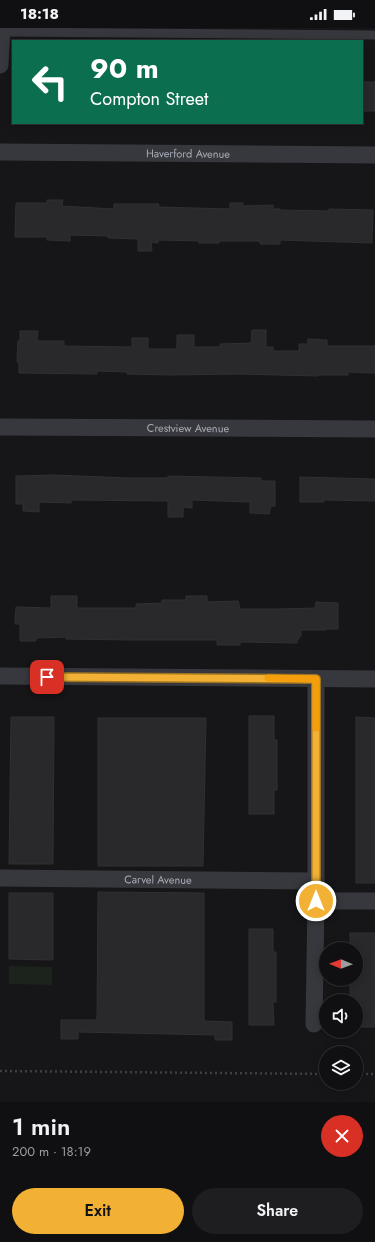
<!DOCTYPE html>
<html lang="en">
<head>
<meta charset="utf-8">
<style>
  body { margin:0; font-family:Jost,sans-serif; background:#1e1e20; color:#f1f3f6; height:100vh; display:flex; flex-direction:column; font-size:15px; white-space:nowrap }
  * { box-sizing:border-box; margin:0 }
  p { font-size:13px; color:#9c9d9f }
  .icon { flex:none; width:22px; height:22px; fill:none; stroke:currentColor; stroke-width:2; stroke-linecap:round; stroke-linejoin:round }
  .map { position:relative; height:1074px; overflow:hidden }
  .panel { display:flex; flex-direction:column; background:#101012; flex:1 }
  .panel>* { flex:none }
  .top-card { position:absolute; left:12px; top:12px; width:351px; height:84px; border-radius:0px; box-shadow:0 2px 10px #0003,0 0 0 1px #303032; background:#0b6e4f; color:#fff; overflow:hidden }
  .needle { width:26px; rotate:271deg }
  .fabs { position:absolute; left:319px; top:914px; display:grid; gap:8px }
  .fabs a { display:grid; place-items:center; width:44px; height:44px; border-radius:50%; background:#101012; box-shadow:0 2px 10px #0003,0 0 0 1px #303032; font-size:20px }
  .pin { position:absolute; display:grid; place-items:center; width:34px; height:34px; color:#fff; margin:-17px; border-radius:8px; box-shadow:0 2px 6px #0006 }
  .me { position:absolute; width:44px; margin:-22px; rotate:0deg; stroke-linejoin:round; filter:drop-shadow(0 0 3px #0008) }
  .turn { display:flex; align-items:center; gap:14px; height:84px; padding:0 12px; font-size:18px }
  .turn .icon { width:52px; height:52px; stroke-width:2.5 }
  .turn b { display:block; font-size:28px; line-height:34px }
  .round { display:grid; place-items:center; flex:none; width:42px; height:42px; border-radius:21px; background:#1e1e20 }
  .summary { display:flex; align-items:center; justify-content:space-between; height:68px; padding:0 12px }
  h1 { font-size:24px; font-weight:600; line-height:30px }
  .button { display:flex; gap:8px; margin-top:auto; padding:8px 12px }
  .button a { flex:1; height:46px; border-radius:24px; background:#f2b134; color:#111; font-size:16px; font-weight:600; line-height:46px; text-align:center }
  .button a+a { background:#1e1e20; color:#f1f3f6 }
  .status { display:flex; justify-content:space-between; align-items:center; height:28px; padding:0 20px; background:#101012; direction:ltr }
  .status svg { height:11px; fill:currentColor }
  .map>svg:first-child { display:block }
</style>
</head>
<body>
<div class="status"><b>18:18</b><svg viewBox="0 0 49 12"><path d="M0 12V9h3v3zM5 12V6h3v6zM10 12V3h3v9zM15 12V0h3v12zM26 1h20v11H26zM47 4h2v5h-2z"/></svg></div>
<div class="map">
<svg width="375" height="1074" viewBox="0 0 375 1074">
  <rect width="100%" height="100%" fill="#161618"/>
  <path fill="#1c231d" d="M9,938l43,1v18l-43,-1z"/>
  <path fill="#29292c" stroke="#303034" d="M362,54h13v29h-13z
    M47,172h16l-1,6 52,3v-5h45l-1,3 72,2v-6h13v3l30,-1v4h7v1l49,1v-2l44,1 -1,33 -92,-3v4h-20v-3h-41v2h-20v-2l-41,-1v3l-7,-1 1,9h-14v-12l-30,-1v-2l-38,-1v6l-23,-1v-3h-32l1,-34h31z
    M252,302h14v17h7v4h26v-7h9v-5l19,1v6h48v27l-27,-1v3h-30v1l-79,-2 -70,1 -42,-1v-2l-30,-1v3l-78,-1v-11h-2l1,-21h2v-10h18l-1,10h27v5l68,1v-9h16v11h29v-14h17v12h26v-3l31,-1z
    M54,447l75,3h39v-2l93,2v3h14v25h-4l-2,8 -19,-1v-11l-58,-2v8l-9,-1v10h-15v-16l-97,-1v3l-32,-1v10l-16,-1v-7h-7v-28z
    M300,449l75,2v22l-51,-1v2h-24z
    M51,568h26v12h59v-4l26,-1v-3h24v-4h21v6l31,-1 2,8h39l36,-1 1,-6 22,1v26h-12v1h-25v6h-2v3h-2v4l-57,-1v3h-23v-5h-86l-65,-1v-2l-30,1v3h-16v-17h-5l1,-17 35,1z
    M249,688h25v24h3v50h-3v24h-25z
    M11,689h43l-1,147h-44z
    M356,689l19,1v165h-19z
    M98,690h108l-3,148h-105z
    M98,864l106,1v128l28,1v18h-17v-5l-137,-3v7h-17v-19h36z
    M9,865h44v67l-44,-1z
    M249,901h24v23h3v50h-3l1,23h-25z
    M350,905h25v94h-19v-26h-6v-22h6v-30h-6z"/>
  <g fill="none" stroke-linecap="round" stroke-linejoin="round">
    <path stroke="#3d3f44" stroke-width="2.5" stroke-dasharray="2 3" stroke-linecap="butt" d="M0,1043l326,3
      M356,1046h19"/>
    <path stroke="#37383d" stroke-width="9" d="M1,4l374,3"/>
    <g stroke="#37383d" stroke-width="17">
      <path d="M0,37l2,-37"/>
      <path id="s1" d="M0,124l375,3"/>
      <path id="s2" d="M0,399l375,2"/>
      <path d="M0,648l375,3"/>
      <path id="s3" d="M0,850l316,3"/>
      <path d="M316,873h59"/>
      <path d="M314,996l2,-123v-222"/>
    </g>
  </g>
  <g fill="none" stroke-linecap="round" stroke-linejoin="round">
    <g stroke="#9d7322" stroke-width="10">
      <path id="route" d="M47,649l269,2v222"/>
    </g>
    <use href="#route" stroke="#f2b134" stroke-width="7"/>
    <path stroke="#f59e0b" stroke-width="7" d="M268,650l48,1v49"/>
  </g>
  <g text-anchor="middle" stroke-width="4" stroke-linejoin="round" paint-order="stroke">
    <g font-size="11" fill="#a8adb8" stroke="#111113">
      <text dy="4" stroke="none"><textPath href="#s1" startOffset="188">Haverford Avenue</textPath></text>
      <text dy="4" stroke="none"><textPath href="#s2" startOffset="188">Crestview Avenue</textPath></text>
      <text dy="4" stroke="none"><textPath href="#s3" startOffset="158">Carvel Avenue</textPath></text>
    </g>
  </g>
</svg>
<div class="fabs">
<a><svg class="needle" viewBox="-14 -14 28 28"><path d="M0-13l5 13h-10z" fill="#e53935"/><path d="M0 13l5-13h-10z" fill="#9c9d9f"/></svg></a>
<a><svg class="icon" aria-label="sound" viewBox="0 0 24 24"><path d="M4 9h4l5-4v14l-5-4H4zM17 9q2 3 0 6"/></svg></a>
<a><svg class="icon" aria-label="layers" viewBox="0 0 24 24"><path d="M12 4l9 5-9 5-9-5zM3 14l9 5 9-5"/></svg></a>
</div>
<div class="pin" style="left:47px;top:649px;background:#d93025"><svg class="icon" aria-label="arrive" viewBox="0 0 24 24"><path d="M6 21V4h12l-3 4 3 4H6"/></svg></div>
<svg class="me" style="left:316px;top:873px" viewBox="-20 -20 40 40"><circle r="17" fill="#f2b134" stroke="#fff" stroke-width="3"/><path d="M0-11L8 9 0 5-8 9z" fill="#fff"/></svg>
<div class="top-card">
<div class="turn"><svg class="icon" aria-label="left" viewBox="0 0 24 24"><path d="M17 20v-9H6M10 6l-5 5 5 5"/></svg><div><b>90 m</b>Compton Street</div></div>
</div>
</div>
<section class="panel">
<div class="summary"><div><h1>1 min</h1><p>200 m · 18:19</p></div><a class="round" style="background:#d93025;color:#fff"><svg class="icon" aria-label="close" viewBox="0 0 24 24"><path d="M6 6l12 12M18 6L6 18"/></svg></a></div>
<div class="button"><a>Exit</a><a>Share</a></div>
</section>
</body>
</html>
